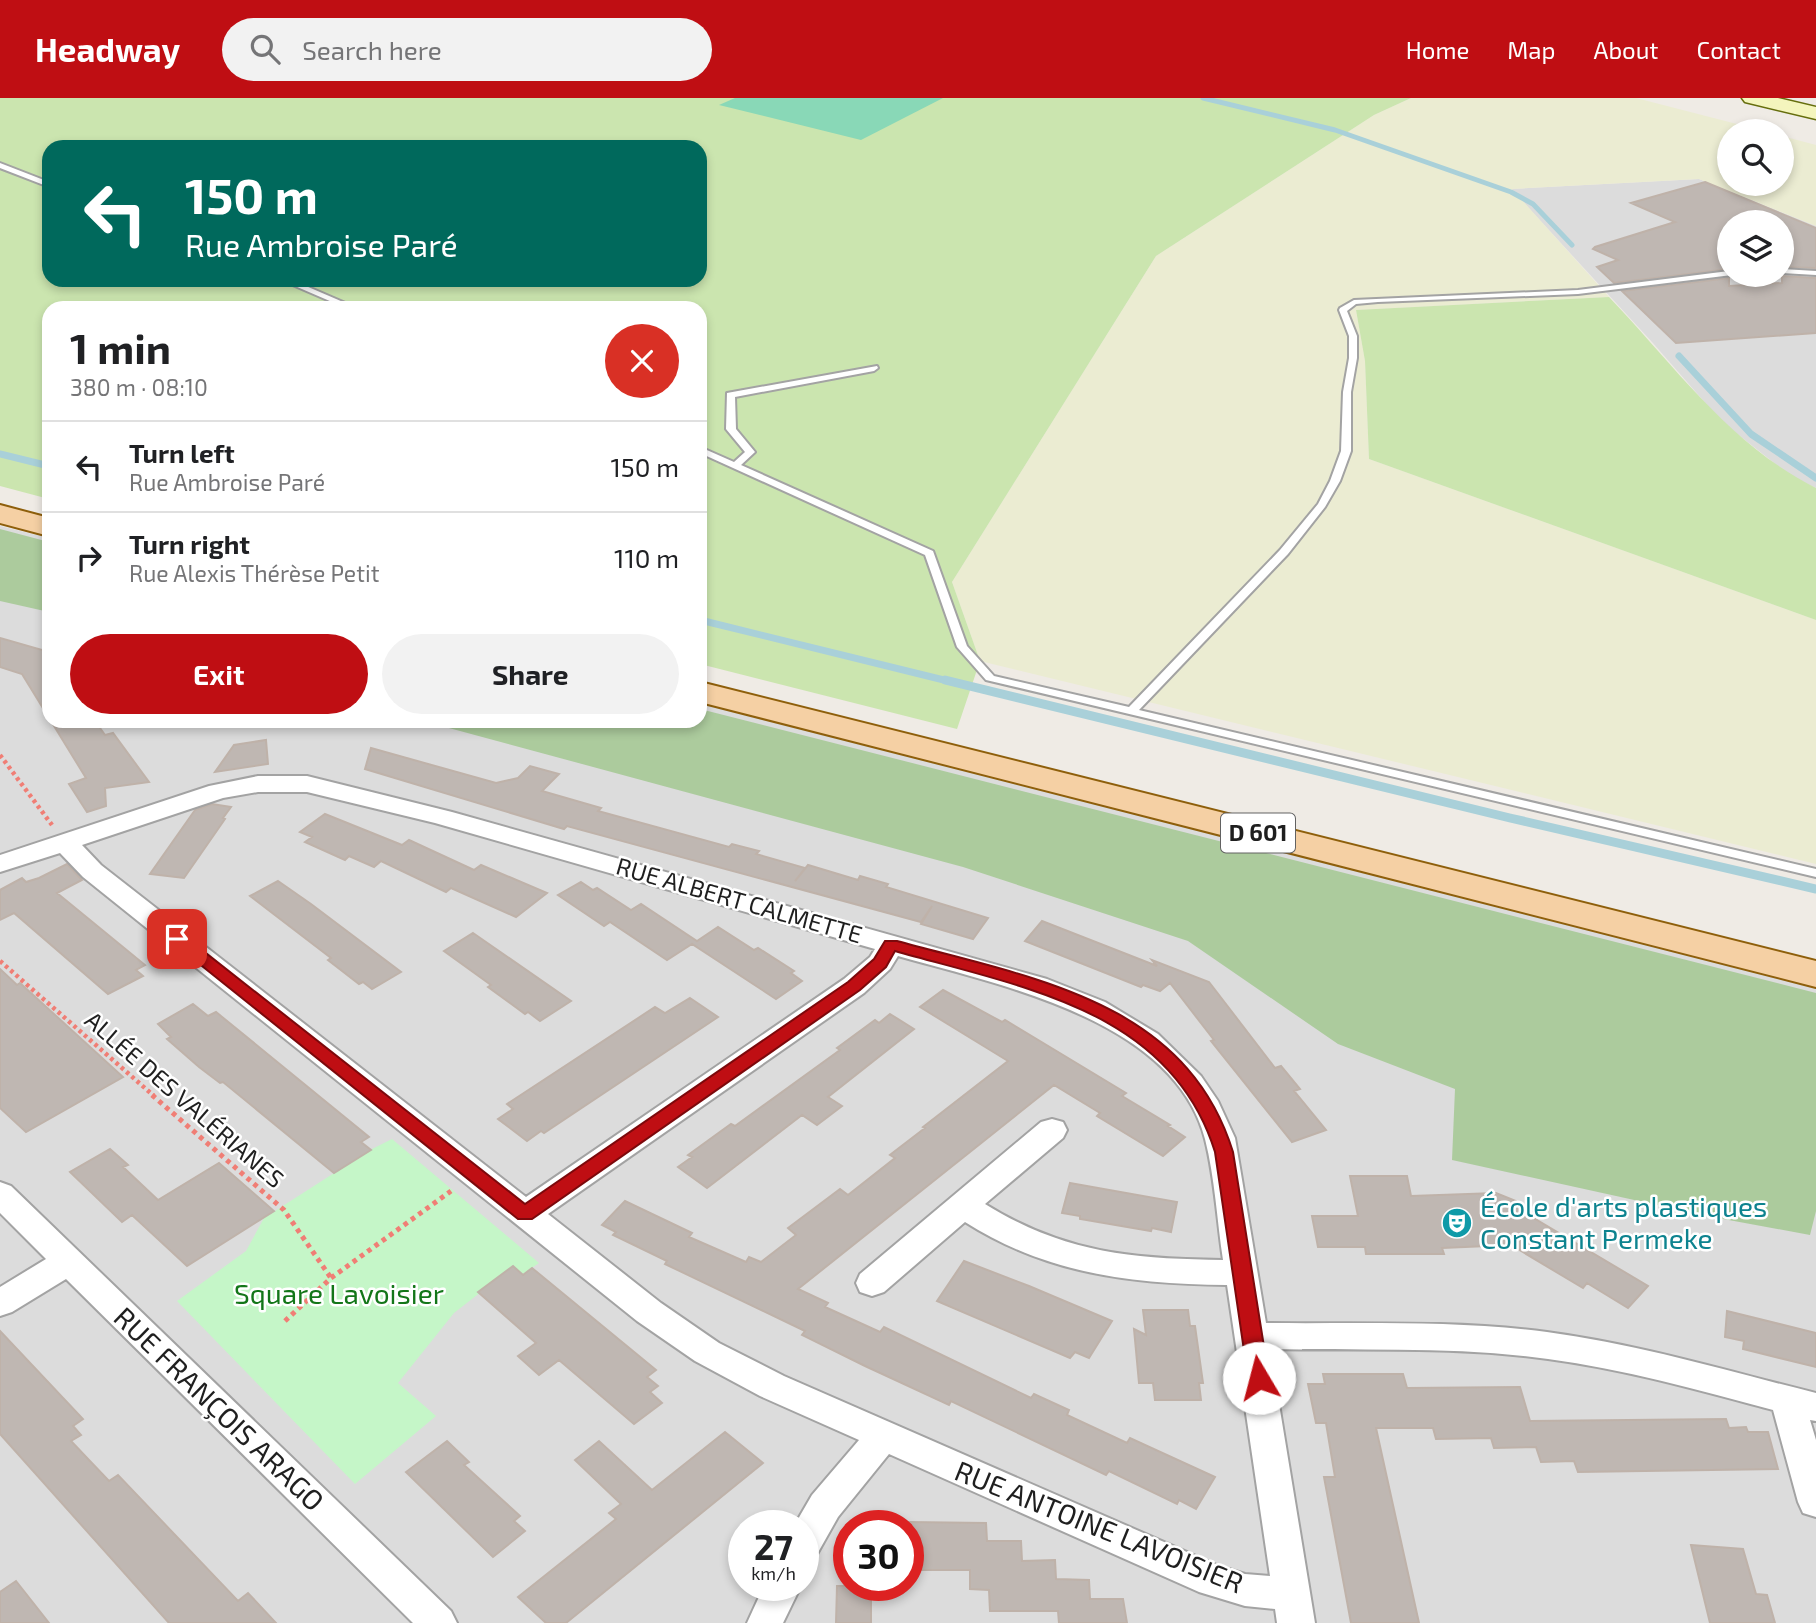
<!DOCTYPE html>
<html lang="en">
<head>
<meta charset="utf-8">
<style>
  body { margin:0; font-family:"Exo 2",sans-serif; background:#f2f2f2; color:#202124; height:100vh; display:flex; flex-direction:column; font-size:26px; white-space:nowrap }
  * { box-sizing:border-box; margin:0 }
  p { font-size:23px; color:#757577 }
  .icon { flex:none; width:38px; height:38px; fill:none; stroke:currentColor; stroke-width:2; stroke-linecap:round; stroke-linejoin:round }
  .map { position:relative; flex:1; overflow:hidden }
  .panel { position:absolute; left:42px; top:203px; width:665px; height:427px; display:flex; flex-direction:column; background:#fff; border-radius:21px; box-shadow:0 4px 10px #0003 }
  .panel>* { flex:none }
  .guide { position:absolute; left:42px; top:42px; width:665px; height:147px; border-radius:21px; box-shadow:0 4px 10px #0003; background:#00695c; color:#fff; overflow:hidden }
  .buttons { position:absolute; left:1717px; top:21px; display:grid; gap:14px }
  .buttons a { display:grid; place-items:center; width:77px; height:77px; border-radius:50%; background:#fff; box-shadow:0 4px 10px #0003; font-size:35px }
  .speed { position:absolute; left:728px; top:1412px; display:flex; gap:14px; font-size:35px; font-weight:700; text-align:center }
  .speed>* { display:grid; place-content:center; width:91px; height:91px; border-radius:50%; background:#fff; box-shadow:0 4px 10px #0003; line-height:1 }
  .speed small { font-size:18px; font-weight:400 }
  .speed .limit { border:10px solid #d22; background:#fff; color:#111 }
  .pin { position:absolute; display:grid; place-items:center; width:60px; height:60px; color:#fff; margin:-30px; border-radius:14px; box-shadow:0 4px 10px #0006 }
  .me { position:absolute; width:77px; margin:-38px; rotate:352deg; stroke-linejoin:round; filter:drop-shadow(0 0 5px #0008) }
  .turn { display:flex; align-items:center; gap:24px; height:147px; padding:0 28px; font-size:32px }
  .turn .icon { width:91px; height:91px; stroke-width:2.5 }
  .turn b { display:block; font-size:49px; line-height:60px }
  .round { display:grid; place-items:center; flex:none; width:74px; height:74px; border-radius:37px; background:#f2f2f2 }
  .head { display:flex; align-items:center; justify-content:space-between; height:119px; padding:0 28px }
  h1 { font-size:42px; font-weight:700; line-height:52px }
  .cta { display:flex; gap:14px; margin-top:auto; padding:14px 28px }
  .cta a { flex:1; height:80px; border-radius:42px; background:#bf0e13; color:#fff; font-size:28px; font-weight:700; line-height:80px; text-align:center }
  .cta a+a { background:#f2f2f2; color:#202124 }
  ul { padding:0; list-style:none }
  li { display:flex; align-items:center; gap:21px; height:91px; padding:0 28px; border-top:2px solid #e0e0e0 }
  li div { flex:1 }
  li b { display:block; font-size:26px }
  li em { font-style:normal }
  header { display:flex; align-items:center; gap:42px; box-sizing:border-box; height:98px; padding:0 35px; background:#bf0e13; color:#fff }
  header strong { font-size:33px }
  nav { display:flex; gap:38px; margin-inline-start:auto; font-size:24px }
  .search { width:490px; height:63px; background:#f2f2f2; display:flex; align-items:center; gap:18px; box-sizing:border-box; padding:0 24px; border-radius:38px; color:#757577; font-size:26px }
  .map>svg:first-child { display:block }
</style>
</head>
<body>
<header>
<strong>Headway</strong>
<div class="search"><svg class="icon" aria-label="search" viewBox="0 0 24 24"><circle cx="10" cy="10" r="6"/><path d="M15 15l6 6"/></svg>Search here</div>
<nav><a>Home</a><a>Map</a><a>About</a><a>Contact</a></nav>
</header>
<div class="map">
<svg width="1816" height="1525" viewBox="0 0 1816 1525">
  <rect width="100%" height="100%" fill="#efebe5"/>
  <path fill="#dcdcdc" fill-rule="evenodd" d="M1699,81l117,47v262l-25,-12 -69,-54 -70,-80 -141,-153zM1729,124h53v53h-53z
    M0,428l49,12v183h651v-19l1116,284v637h-1816zM744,1428h59v60h-59zM849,1428h59v60h-59z"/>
  <path fill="#ebecd2" d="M1411,0h225l128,33h-35v53h53v-48l34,9v81l-117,-47 -187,10 97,108 -253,13 9,51 4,98 447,161v244l-836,-203 -28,-79 204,-326 218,-141z"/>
  <path fill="#cbe5af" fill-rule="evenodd" d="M0,0h1411l-37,17 -218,141 -204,326 28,79 -23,68 -257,-65v-356h-651v191l-49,-13zM49,49h651v133h-651z
    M1609,199c65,68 121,148 207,191v132l-447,-161 -4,-98 -9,-51z"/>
  <path fill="#accb9d" d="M0,431l49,13v70l-49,-11z
    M700,611l1116,284v218l-6,24 -103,-19 -255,-56 3,-71 -117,-45 -150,-103 -225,-74 -540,-146h277z"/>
  <path fill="#c5f6c8" d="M392,1041l147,124 -16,11 -10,-7 -59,46 -56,70 38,33 -81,68 -178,-183 69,-50 18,-33 106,-68z"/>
  <path fill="#89d8b7" d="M735,0h208l-82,42 -142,-35z"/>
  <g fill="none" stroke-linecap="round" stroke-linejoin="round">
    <path stroke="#a9d0d9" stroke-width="5" d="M1203,0l132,32 176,62 22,12 39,41"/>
    <path stroke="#a9d0d9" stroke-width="7" d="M1679,258l72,78 65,44
      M0,356l49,12
      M700,522l252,62"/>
    <path stroke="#a9d0d9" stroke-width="9" d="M945,582l565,138 306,71"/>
  </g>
  <path fill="#bfb7b2" stroke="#bfb2a9" stroke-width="2" d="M1705,84l111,46v40l-34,-1v-45h-53v47l-115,14 -17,-16 21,-7 -25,-11 2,-2 80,-25 -44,-19z
    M1782,178l34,2v55l-140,10 -54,-52 107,-13v8l53,-3z
    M0,540l49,14v66l-27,-44 -22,-7z
    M51,623h44l10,14 8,-2 36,49 -44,6 1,18 -19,6 -18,-28 17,-6z
    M266,642l2,24 -53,8 19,-27z
    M371,650l125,35 22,-5 12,-12 29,8 -17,17 59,17 -3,3 131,36 3,-3 27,7 -3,3 49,14 -10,13 13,-16 50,15 2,-4 28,8 -2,3 102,31 -15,21 -52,-15 11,-18 -11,16 -354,-96 -3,3 -199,-60z
    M212,706l19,3 -8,11 2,1 -41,59 -34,-4 45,-64z
    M325,716l77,31 7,-5 65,30 7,-5 66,28 -31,24 -65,-29 -5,4 -65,-31 -7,6 -25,-11 -4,4 -40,-18 7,-5 -12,-5z
    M67,766l15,16 -25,13 88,72 -9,5 7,6 -35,18 -94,-81 -14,7v-30l22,-12 4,4 13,-4z
    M278,783l33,23 90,68 -29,17 -9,-7 -4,2 -31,-24 3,-2 -81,-62z
    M581,784l12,8 4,-2 34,22 10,-6 56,37 21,-14 36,23 4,-2 36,23 -3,2 11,8 -26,18 -84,-55 -25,16 -57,-38 -6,4 -46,-31z
    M1042,823l115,45 -5,-6 57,22 66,86 6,-2 19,23 -6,2 32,39 -34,12 -81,-101 3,-1 -44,-57 -10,8 -17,-6 -2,2 -116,-46z
    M473,835l98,68 -31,20 -12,-9 -3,2 -37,-27 3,-2 -47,-34z
    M0,871l17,16 3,-2 103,94 -97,55 -26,-24z
    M943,892l59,32 3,-2 121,73 -4,3 48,29 -2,1 17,11 -22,19 -66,-40 3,-3 -46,-28 -256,204 30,14 -3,4 55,25 4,-5 147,71 3,-4 35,16 -2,5 60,28 3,-5 85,39 -19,32 -17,-9 -2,4 -68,-33 -3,4 -155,-74 -2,4 -84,-39 -63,-31 3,-4 -140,-67 2,-3 -54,-26 3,-3 -14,-7 23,-24 67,32 -3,4 57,25 3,-5 12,5 35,-27 -8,-7 52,-39 8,6 47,-37 -5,-3 35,-27 -2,-1 85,-66 -88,-54z
    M690,900l28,19 -174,116 -3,-2 -14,10 -29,-22 15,-10 -6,-5 148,-97 10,6z
    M193,906l15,12 8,-4 109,89 44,36 -8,5 10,8 -37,23 -111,-91 -3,1 -21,-16 -32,-28 4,-2 -13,-13z
    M890,916l24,15 -86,68 14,9 -25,19 -15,-10 -95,73 -29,-21 14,-10 -4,-2 43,-31 4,2 105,-76 -3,-2 38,-28 4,3z
    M110,1051l18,16 -5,2 35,33 61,-37 55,48 -87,55 -55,-51 -10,7 -52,-50z
    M1350,1078h57l4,20 85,-3 20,8 11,13 121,72 -20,22 -41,-25 -4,5 -72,-43 -69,3 2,6h-78l-1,-7h-47l-6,-31h46z
    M1070,1085l107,19 -6,30 -19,-4 -1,3 -71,-12v-3l-18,-3z
    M964,1163l65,25 83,35 -23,37 -14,-6 -5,6 -133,-57z
    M513,1168l10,9 9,-7 124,102 -9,7 11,9 -8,6 12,11 -28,21 -75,-64 -20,15 -21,-19 18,-13 -58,-51z
    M1143,1212h45l2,16h5l8,57h-4l2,17h-46l-2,-17h-14l-5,-54 12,6z
    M1727,1213l89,22v34l-73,-18 1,-8 -19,-4z
    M0,1233l83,88 -10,7 8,9 -10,6 18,19 20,21 9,-6 120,126 10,-8 28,30h-107l-169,-189z
    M1323,1276h80l4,14 113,-1 10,34 196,-2 3,9 17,-1 2,5h20l10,37 -200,3 -4,-11 -33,1 -5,-15 -42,1 -3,-10 -55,1 -3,-11h-57l43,195h-68l-27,-146h11l-9,-54h-10l-8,-39h17z
    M725,1334l38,31 -197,160h-20l-28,-26 98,-78 -7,-6 12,-9 -46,-44 24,-19 53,49z
    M447,1343l22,21 -5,3 56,51 -6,5 11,10 -32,26 -87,-85z
    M908,1424l78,1 1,18h34l1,20 33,-1 1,19 33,1 1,19h33l4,24h-68l-1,-12h-68l-1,-21 -19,-1v-19h-62z
    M1691,1447l52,4 13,45 11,1 8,28h-65z
    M16,1483l33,42h-49v-31z
    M837,1488h34v37h-35z"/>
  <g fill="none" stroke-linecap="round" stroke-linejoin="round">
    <g stroke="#a3a3a3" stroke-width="4">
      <path id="service" d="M0,65l49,19v5l-49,-19z
        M1782,171l34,2v4l-34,-2z
        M1729,173v4h3l-154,19 -200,8 -22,2 -9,7 10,25v22l-6,34v59l-11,30 -15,26 -37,47 -149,156 677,159v8l-830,-197 -29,-33 -32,-92 -225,-102v-6l34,15 11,-10 -19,-23 1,-36 150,-27 1,2 -4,3 -139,26 1,32 19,23 -14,13 192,86 34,95 27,30 135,31 151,-157 38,-46 12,-23 11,-30 2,-59 6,-34v-22l-10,-26 1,-2 14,-8 224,-10z
        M281,182h11l65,28h-11z"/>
    </g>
    <g stroke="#a3a3a3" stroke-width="4">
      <path id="minor" d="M258,678h49l145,36 595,167 58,23 53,32 43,42 17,25 17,37 31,185c93,1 188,-3 281,9 91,12 180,39 269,61v28l-6,-1 6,20v77l-13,-4 -5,-11 -25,-92c-75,-20 -149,-41 -225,-51 -92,-13 -185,-8 -278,-10l45,274h-38l-2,-14 -30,-3 -46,-14 -310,-138 -51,63 -22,39 -13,5v-35h-9l18,-31 47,-55 -99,-44 -65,-35 -58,-40 -554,-444 -23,-24 -60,19v-17l209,-69zM258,694h49l128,31 440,126 -5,8 -26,22 -318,218 -425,-332 -19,-20 141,-47zM898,858c101,29 276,63 307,183 10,39 12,82 18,121 -91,-1 -159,-7 -238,-56l78,-66 4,-8 -4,-8 -11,-3 -11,3 -181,152 -4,9 4,9 12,4 12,-4 81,-70c82,52 166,62 262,63l43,291 -25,-2 -26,-8 -435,-190 -65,-33 -58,-40 -113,-89 316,-221 26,-24z
        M0,1084l11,4 440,425 6,12h-44l-347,-344 -54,33 -12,4v-29l46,-28 -46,-46z
        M764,1488h37l-18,37h-36z"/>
    </g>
    <g stroke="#666e0d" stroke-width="3">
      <path id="secondary" d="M1742,0h36l38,9v12l-71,-17z"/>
    </g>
    <g stroke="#8e5f0b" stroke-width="4">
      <path id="primary" d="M0,407l49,13v18l-49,-13z
        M700,584l1116,279v26l-1116,-285z"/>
    </g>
    <path stroke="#f07e75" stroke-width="4.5" stroke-dasharray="3.5 3.5" stroke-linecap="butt" d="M0,657l52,70
      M0,863l154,135"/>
    <path stroke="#f07e75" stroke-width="5" stroke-dasharray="4.5 4.5" stroke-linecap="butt" d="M152,997l132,115 47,68
      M285,1223l46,-43 120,-87"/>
    <use href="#service" fill="#fff" fill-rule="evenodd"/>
    <use href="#minor" fill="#fff" fill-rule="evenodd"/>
    <use href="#secondary" fill="#f4f5bd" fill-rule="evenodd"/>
    <use href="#primary" fill="#f5d0a4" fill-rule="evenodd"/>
  </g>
  <path fill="#bf0e13" stroke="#7c090c" stroke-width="2" d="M177,835l6,2 342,269 323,-222 26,-23 11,-18h12c134,37 289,59 336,211l36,226 -3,6 -7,2 -8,-2 -3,-6 -33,-226c-44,-143 -195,-165 -320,-201l-9,16 -26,23 -328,229h-14l-346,-277 -3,-3 3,-4z"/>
  <defs>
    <g id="theatre-disc" transform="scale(1.575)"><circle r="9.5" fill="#0f9aa8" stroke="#fff"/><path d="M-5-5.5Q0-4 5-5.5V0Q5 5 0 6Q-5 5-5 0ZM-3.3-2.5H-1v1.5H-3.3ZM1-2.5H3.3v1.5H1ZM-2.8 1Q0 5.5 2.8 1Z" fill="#fff"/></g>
  </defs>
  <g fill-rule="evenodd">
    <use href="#theatre-disc" x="1457" y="1125"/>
  </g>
  <g text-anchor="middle" stroke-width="5" stroke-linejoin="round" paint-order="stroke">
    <rect fill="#fff" stroke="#626262" stroke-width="2" x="1221" y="715.5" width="74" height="39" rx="5"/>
    <g font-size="23" font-weight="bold" fill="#1f1f1f">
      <text x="1258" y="743">D 601</text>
    </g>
    <g font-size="24" fill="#1f1f1f" stroke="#fff">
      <text transform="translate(739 803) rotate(16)" y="8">RUE ALBERT CALMETTE</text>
      <text transform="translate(184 1002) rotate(41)" y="8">ALLÉE DES VALÉRIANES</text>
    </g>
    <g font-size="28" fill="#0d838f" stroke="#fff" text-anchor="start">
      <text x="1480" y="1119">École d'arts plastiques<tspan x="1480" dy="32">Constant Permeke</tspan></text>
    </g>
    <g font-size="28" fill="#137619" stroke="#fff">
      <text x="339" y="1206">Square Lavoisier</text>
    </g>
    <g font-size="28" fill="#1f1f1f" stroke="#fff">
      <text transform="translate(219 1311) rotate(44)" y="10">RUE FRANÇOIS ARAGO</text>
      <text transform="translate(1099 1429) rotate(22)" y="10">RUE ANTOINE LAVOISIER</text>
    </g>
  </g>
</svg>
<div class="buttons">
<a><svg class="icon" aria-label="search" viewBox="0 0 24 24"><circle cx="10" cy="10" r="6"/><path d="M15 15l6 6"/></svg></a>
<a><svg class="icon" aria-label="layers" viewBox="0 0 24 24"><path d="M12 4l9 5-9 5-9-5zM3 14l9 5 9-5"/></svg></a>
</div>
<div class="speed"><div>27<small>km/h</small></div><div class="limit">30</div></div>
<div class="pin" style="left:177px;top:841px;background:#d93025"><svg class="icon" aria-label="arrive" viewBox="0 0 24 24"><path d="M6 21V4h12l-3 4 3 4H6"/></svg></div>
<svg class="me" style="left:1259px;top:1280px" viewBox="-20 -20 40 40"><circle r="19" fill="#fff"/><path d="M0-13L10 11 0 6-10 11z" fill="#bf0e13"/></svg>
<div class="guide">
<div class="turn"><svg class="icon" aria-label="left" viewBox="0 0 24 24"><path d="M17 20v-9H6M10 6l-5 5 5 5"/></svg><div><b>150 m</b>Rue Ambroise Paré</div></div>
</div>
<section class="panel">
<div class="head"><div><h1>1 min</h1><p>380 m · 08:10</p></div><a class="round" style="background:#d93025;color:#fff"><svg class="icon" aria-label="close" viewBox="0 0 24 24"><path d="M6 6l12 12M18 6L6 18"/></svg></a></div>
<ul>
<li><svg class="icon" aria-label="left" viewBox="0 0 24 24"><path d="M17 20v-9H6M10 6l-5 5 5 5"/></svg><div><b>Turn left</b><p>Rue Ambroise Paré</p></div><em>150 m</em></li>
<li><svg class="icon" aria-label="right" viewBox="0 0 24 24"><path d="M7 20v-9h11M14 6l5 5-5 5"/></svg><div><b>Turn right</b><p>Rue Alexis Thérèse Petit</p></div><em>110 m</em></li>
</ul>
<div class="cta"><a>Exit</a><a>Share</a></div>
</section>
</div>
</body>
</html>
